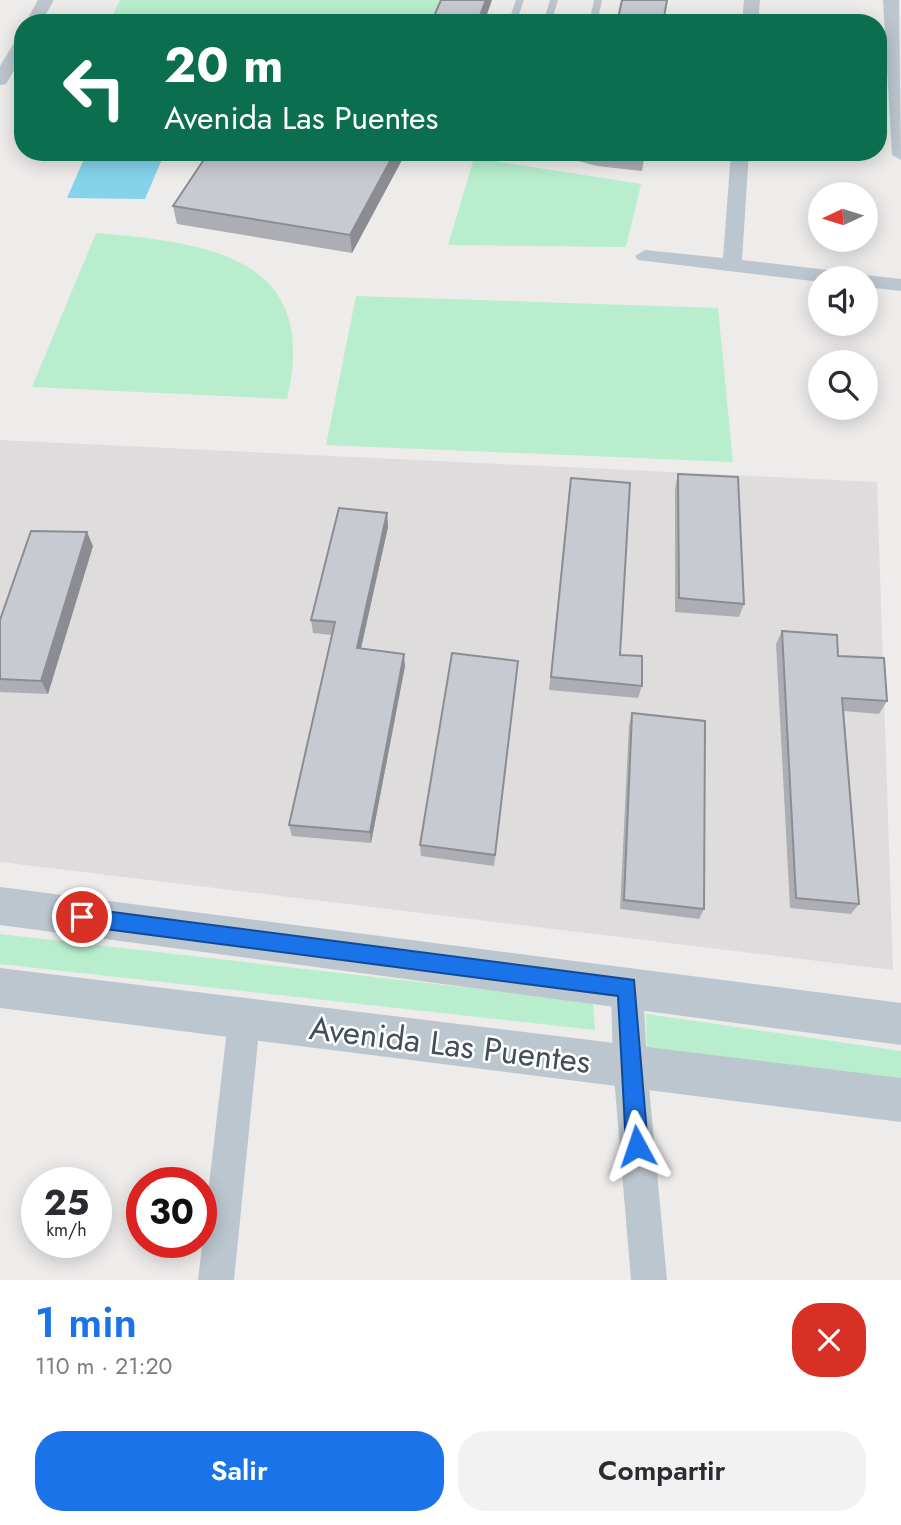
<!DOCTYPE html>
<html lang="es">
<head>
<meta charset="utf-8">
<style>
  body { margin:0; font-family:Jost,sans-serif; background:#f2f2f3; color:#2b2b33; height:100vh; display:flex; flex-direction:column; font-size:26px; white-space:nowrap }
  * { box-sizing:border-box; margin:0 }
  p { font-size:23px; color:#7c7c81 }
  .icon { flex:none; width:38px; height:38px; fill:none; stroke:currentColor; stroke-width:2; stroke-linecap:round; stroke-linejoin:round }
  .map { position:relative; height:1280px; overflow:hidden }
  .panel { display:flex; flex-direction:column; background:#fff; flex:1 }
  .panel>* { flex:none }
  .guide { position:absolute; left:14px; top:14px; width:873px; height:147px; border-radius:28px; box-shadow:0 4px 18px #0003; background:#0b6e4f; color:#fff; overflow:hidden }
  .needle { width:46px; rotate:266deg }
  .controls { position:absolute; left:808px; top:182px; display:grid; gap:14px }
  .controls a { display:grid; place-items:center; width:70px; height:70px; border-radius:50%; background:#fff; box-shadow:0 4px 18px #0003; font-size:35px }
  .speed { position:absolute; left:21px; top:1167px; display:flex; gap:14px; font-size:35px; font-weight:700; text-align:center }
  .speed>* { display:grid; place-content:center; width:91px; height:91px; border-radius:50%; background:#fff; box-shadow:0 4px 18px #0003; line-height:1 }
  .speed small { font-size:18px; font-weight:400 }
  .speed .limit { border:10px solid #d22; background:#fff; color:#111 }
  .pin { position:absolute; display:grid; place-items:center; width:60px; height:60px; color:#fff; margin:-30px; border:4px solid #fff; border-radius:50%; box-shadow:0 2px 7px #0007 }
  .me { position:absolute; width:77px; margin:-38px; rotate:355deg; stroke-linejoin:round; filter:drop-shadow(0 0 5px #0008) }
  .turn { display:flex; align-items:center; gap:24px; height:147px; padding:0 35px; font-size:32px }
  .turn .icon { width:91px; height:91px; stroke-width:2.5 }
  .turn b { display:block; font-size:49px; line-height:60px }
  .round { display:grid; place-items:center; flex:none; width:74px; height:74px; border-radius:28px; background:#f2f2f3 }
  .overview { display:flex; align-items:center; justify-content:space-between; height:119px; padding:0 35px }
  h1 { font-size:42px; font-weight:600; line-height:52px; color:#1a73e8 }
  .cta { display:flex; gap:14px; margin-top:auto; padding:14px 35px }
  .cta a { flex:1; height:80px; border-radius:28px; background:#1a73e8; color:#fff; font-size:28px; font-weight:600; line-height:80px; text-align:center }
  .cta a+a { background:#f2f2f3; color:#2b2b33 }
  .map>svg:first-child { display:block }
</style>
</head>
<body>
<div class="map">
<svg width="901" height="1280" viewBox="0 0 901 1280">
  <rect width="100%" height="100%" fill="#eeebeb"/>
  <path fill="#dfdcdd" d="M0,440l877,42 16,488 -893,-108z"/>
  <path fill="#b8eece" d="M120,0h325l-10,23h-326z
    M474,158l167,26 -15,63 -178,-2z
    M96,233c111,10 225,22 191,166l-255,-12z
    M356,296l362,12 15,154 -407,-17z
    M0,934l593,68 2,28 -595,-66z
    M646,1014l255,37v36l-254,-37z"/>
  <path fill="#84d3eb" d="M87,152h78l-20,47 -78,-1z"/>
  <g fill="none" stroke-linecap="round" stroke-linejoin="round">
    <path fill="#bcc6ce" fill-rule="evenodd" d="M516,0h8l-8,23h-8z
      M550,0h8l-7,23h-8z
      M594,0h8l-5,23h-8z"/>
    <path fill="#bcc6ce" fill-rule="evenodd" d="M38,0h16l-13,23h-16z
      M744,0h16l-2,23h-16z
      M883,0h16l2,160 -9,-5z
      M23,36v19l-17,29 -6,1v-19l17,-28z
      M731,152h18l-7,108 103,12 10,6h-34v4l-183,-22 -3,-4 10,-6 78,8z
      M866,275l35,4v12l-35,-4v-9h-8z
      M627,971l11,5 5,11 4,78 20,215h-36l-18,-215 -2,-78 5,-11z
      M244,1005l12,4 4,12 -26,259h-36l30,-259 4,-12z"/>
    <path fill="#bcc6ce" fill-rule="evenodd" d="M0,887l901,116v42l-901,-120z
      M0,968l901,110v44l-901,-114z"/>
  </g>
  <path fill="#acaeb4" d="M545,152h100l-3,19 -45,-5z
    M403,158l-51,95 -175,-29 -4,-18z
    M678,474l66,130 -5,13 -64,-5v-124z
    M569,492l51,163 22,31 -4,12 -89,-8z
    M387,513l1,14 -27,122 44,17 -34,177 -79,-7 -3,-11 43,-190 -19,-2 -2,-13z
    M93,546l-45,148 -48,-2v-72z
    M782,631l56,25 49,45 -8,13 -35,-3 15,193 -8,10 -61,-6 -14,-264z
    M517,673l-23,193 -73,-10 -1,-11z
    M632,713l72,196 -5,10 -79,-10 9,-184z"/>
  <path fill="#8c8d92" d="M486,0h6l-8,23h-7z
    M395,152h7l1,6 -51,95 -2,-18z
    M387,513l1,14 -30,134 -1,-13z
    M87,532l6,14 -45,148 -7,-13z
    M404,654l1,12 -34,177 -1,-11z"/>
  <path fill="#c8cad1" stroke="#8c8d92" stroke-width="2" d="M441,0h45l-9,23h-46z
    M622,0h45l-4,23h-46z
    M209,152h186l-45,83 -177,-29z
    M678,474l60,3 6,127 -65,-6z
    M571,478l59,5 -10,172 22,1v30l-91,-9z
    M339,508l48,5 -30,135 47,6 -34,178 -81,-7 46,-203 -24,-2z
    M31,531l56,1 -46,149 -41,-2v-59z
    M782,631l55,4 1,21 46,2 3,43 -45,-3 17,206 -63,-6z
    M452,653l66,8 -23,194 -75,-10z
    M632,713l73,8 -1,188 -80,-9z"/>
  <path fill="#1a73e8" stroke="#114b97" stroke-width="2" d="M82,908l552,72 14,166 -4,7 -7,3 -7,-3 -4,-7 -8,-150 -536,-70 -7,-3 -3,-6 3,-7z"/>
  <g text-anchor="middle" stroke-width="5" stroke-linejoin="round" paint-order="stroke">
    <g font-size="33" fill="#444e59" stroke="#fff">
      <text transform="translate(450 1044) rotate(7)" y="12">Avenida Las Puentes</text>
    </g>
  </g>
</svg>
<div class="controls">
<a><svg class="needle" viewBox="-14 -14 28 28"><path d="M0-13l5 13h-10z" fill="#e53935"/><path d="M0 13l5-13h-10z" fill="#7c7c81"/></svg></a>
<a><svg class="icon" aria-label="sound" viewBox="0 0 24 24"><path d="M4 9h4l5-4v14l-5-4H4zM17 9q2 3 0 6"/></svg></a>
<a><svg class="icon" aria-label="search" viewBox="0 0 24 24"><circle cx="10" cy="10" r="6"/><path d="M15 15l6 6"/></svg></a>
</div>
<div class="speed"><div>25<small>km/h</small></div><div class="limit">30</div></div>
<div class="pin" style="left:82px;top:917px;background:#d93025"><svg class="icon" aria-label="arrive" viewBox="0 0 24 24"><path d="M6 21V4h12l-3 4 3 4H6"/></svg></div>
<svg class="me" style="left:637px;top:1146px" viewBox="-20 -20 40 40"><path d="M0-17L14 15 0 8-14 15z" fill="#1a73e8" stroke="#fff" stroke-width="4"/></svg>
<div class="guide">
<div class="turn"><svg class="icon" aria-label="left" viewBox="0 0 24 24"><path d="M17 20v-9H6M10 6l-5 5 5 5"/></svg><div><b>20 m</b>Avenida Las Puentes</div></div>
</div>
</div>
<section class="panel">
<div class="overview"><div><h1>1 min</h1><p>110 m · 21:20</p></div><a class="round" style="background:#d93025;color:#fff"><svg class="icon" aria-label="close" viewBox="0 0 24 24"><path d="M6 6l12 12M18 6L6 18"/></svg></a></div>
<div class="cta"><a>Salir</a><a>Compartir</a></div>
</section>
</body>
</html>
